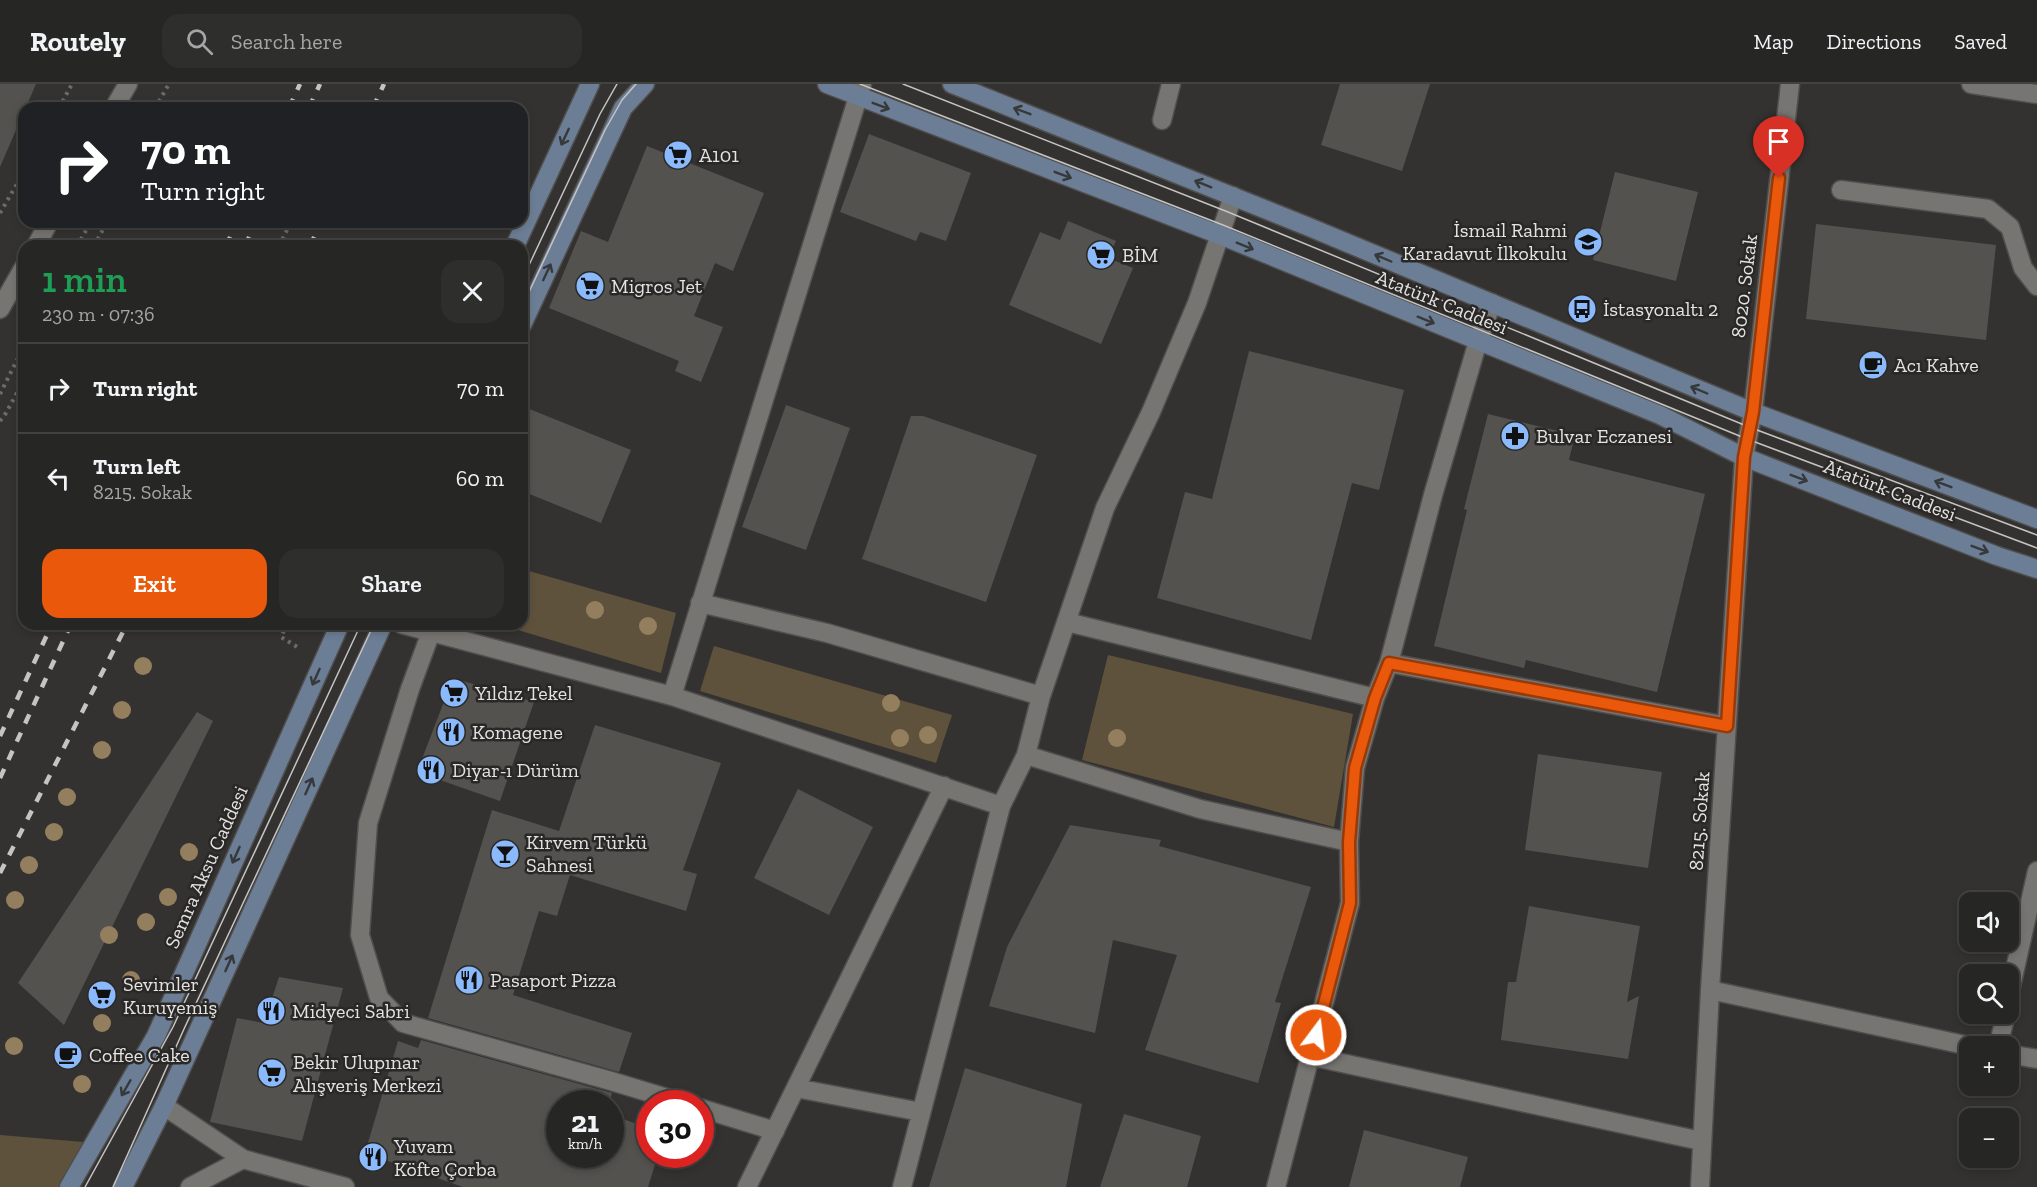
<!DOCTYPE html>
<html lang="en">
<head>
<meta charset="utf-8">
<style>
  body { margin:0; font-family:"Zilla Slab",serif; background:#2e2e2c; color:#f1f3f6; height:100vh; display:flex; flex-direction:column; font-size:22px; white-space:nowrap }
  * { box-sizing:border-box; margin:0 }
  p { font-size:20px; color:#a4a5a6 }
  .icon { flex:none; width:33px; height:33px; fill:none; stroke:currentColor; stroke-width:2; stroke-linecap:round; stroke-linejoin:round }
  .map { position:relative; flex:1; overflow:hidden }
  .details { position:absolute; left:18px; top:156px; width:510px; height:390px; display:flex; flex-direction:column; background:#262624; border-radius:18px; box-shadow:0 3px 9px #0003,0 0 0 2px #424341 }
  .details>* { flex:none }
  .hud { position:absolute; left:18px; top:18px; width:510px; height:126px; border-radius:18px; box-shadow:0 3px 9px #0003,0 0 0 2px #424341; background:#202124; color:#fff; overflow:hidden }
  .tools { position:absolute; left:1959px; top:808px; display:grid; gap:12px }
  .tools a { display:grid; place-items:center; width:60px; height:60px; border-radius:12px; background:#262624; box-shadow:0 3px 9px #0003,0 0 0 2px #424341; font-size:30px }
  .speed { position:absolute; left:546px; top:1006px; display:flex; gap:12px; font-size:30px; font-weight:700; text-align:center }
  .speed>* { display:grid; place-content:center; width:78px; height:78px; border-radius:50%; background:#262624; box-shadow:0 3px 9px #0003,0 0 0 2px #424341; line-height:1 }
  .speed small { font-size:15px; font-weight:400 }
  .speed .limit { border:9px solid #d22; background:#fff; color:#111 }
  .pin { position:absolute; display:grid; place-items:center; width:51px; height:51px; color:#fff; margin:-62px -26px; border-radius:50% 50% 50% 0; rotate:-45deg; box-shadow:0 0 6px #0007 }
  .pin .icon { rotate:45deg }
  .me { position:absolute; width:66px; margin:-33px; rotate:15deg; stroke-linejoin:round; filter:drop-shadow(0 0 4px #0008) }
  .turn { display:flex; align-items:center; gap:21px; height:126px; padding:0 24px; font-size:27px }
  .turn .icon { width:78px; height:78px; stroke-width:2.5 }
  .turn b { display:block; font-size:42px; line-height:51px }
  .round { display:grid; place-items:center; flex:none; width:63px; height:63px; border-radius:18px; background:#2e2e2c }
  .headline { display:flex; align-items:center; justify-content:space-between; height:102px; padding:0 24px }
  h1 { font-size:36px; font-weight:600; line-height:45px; color:#1e9e55 }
  .action { display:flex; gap:12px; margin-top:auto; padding:12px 24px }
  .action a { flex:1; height:69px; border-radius:18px; background:#ea580c; color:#fff; font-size:24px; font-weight:600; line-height:69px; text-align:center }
  .action a+a { background:#2e2e2c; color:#f1f3f6 }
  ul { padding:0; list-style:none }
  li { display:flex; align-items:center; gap:18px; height:90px; padding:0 24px; border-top:2px solid #424341 }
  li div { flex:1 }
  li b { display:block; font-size:22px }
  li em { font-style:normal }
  header { display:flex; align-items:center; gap:36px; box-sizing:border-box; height:84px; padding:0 30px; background:#262624; border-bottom:2px solid #424341 }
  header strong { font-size:28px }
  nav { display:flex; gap:33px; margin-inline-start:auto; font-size:21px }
  .search { width:420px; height:54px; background:#2e2e2c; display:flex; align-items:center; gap:15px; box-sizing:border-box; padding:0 21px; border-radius:18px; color:#a4a5a6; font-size:22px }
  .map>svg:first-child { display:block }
</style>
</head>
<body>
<header>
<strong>Routely</strong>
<div class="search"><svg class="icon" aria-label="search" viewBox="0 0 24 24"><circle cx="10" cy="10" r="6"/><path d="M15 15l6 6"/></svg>Search here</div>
<nav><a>Map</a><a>Directions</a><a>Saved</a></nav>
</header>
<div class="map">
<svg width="2037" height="1103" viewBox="0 0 2037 1103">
  <rect width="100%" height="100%" fill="#333230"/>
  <path fill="#5f523d" d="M522,485l154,44 -15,60 -163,-49h24z
    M714,562l238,69 -16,48 -236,-72z
    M1108,571l245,59 -19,113 -252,-67z
    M0,1051l83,7h1l-25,45h-59z"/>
  <path fill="#53524f" d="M0,0h36l-36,83z
    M1340,0h90l-28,87 -81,-26z
    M869,50l102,39 -25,68 -26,-9 -4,9 -76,-29z
    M647,62l117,47 -31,78 -18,-8 -21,53 29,11 -22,55 -26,-11 4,-10 -130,-53 32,-77 27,11z
    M1615,88l83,20 -22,89 -83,-21z
    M1068,137l48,20 -8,17 25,10 -32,76 -92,-39 31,-73 20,8z
    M1816,140l180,21 -10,95 -180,-21z
    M1249,267l155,39 -25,100 -27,-7 -41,157 -154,-42 28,-106 27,7z
    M786,321l64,23 -44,122 -64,-23z
    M522,322l109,44 -30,73 -79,-32z
    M1488,330l87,21 -6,25 136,34 -48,198 -131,-32 -2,8 -90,-22 33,-136 -3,-1z
    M911,332h12l114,39 -51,147 -124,-43z
    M453,594l81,24 -34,99 -83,-29z
    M197,628l16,9 -149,304 -46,-42z
    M595,641l126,38 -38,107 14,4 -11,37 -116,-36 -13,41 -18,-5 -26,84 119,38 -13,39 -191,-54 64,-208 67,21z
    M1538,670l124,18 -14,96 -123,-18z
    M798,705l75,38 -44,88 -75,-37z
    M1070,741l91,15 -2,6 152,41 -36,115 6,1 -23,80 -113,-33 32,-95 -64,-15 -18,93 -106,-27 18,-59z
    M1529,822l111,20 -13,76 12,-6 -11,63 -127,-19 7,-58h8z
    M279,893l64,11 -41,153 -92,-19 27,-104 27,5z
    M421,956l191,53 -3,11h-49v51h50v-40l40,13v27h8l-10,32h-185l-98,-34 33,-112 20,7z
    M965,984l117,36 -16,83h-137z
    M1124,1030l77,22 -14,51h-87z
    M1364,1046l104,27 -8,30h-111z"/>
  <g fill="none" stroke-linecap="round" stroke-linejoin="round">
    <g stroke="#4f4e4d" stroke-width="21">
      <path id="lane" d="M1162,36l9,-36
        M1841,106l147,19 22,18 13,41 14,18
        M431,548l-21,57 -42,134 -8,112 19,63 24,25 208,58 76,23
        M700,1024l75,23
        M190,1103l53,-28"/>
    </g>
    <g stroke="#4f4e4d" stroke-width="21">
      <path id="street" d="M1971,0l66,10
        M114,24l14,-24
        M36,162l13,-24
        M0,225l24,-42
        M700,519l127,30 214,63
        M1067,538l308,76
        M401,540l271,72 329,110
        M1389,579l338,63
        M672,612l190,-612
        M1026,671l174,54 149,33
        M1710,906l264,57
        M2008,916l29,-129
        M1998,963l8,-33
        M2008,970l29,5
        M1310,972l391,85
        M796,1004l125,24
        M164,1022l79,53 102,28
        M747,1103l197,-401
        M902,1103l99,-381 25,-51 15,-59 64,-188 46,-96 46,-109 36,-107
        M1276,1103l74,-284 -1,-61 6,-74 20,-70 14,-35 44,-168 45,-154 14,-38
        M1700,1103l10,-197 34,-533 9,-45 37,-328"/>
    </g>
    <g stroke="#4f4e4d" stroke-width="21">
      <path id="secondary" d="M827,0l393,151 440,180 84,42 253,99 40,13
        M952,0l357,143 444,185 284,107
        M515,162l75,-162
        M522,241l101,-217 22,-24
        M69,1103l87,-151 184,-412
        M123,1103l41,-81 219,-482"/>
    </g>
    <path stroke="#6c6b69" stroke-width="4" stroke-dasharray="3 4.5" stroke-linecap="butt" d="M59,24l13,-24
      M155,24l14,-24
      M0,129l24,-41
      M77,162l14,-24
      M94,162l13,-24
      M279,162l10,-20
      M0,310l24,-48
      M0,337l6,-8 18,-33
      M287,540l-6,13 18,11"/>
    <use href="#lane" stroke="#767572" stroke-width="18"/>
    <use href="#street" stroke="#767572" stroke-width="18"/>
    <use href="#secondary" stroke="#6c7e95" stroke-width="18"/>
    <path stroke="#c5c4c3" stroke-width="1.5" d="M860,0l363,141 524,214 290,109
      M903,0l325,128 521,215 288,108
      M522,196l78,-166 17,-30
      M522,223l83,-177 17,-30 14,-16
      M85,1103l88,-160 188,-403
      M113,1103l71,-158 190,-405"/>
    <path stroke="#c5c4c3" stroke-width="4.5" stroke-dasharray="10 10" stroke-linecap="butt" d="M289,24l11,-24
      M309,24l11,-24
      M373,24l11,-24
      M226,162l11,-24
      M245,162l11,-24
      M310,162l11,-24
      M0,652l52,-112
      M0,694l71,-154
      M0,789l127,-249"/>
  </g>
  <g fill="#937f5e">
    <circle cx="595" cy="526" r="9"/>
    <circle cx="648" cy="542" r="9"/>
    <circle cx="143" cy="582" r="9"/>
    <circle cx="891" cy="619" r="9"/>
    <circle cx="122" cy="626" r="9"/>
    <circle cx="928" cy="651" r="9"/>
    <circle cx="900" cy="654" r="9"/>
    <circle cx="1117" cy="654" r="9"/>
    <circle cx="102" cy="666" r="9"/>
    <circle cx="67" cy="713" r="9"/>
    <circle cx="54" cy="748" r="9"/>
    <circle cx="189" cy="768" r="9"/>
    <circle cx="29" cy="781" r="9"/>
    <circle cx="168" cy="813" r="9"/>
    <circle cx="15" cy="816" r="9"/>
    <circle cx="146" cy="838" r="9"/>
    <circle cx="109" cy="851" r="9"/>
    <circle cx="131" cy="896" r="9"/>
    <circle cx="102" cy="939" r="9"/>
    <circle cx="14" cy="962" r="9"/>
    <circle cx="82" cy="1000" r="9"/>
  </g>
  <defs><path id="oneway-shaft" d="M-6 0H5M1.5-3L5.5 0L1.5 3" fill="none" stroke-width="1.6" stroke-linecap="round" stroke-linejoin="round" transform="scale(1.5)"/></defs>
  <g stroke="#36393c">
    <use href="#oneway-shaft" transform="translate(881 22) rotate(21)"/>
    <use href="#oneway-shaft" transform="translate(1022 27) rotate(-159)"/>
    <use href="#oneway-shaft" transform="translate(565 53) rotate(115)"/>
    <use href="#oneway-shaft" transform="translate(1063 91) rotate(21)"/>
    <use href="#oneway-shaft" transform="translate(1203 100) rotate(-158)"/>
    <use href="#oneway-shaft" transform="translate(1245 162) rotate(22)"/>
    <use href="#oneway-shaft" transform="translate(1383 174) rotate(-157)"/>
    <use href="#oneway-shaft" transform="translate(547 188) rotate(-65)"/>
    <use href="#oneway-shaft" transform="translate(1426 236) rotate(22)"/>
    <use href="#oneway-shaft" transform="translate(1699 306) rotate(-157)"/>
    <use href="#oneway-shaft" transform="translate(1799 394) rotate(21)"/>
    <use href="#oneway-shaft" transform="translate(1943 400) rotate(-159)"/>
    <use href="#oneway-shaft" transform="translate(1980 465) rotate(21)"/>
    <use href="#oneway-shaft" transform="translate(316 593) rotate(114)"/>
    <use href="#oneway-shaft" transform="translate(309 702) rotate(-66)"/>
    <use href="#oneway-shaft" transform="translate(236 771) rotate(114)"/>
    <use href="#oneway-shaft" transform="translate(229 879) rotate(-66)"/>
    <use href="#oneway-shaft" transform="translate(126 1004) rotate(120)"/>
  </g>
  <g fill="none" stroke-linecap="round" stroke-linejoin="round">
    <g stroke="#983908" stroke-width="15">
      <path id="route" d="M1316,951l34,-132 -1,-61 6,-74 20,-70 14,-35 338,63 17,-269 9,-45 26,-234"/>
    </g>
    <use href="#route" stroke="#ea580c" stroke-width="10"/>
  </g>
  <defs>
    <g id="supermarket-disc" transform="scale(1.5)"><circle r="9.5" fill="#8abafc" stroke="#292826"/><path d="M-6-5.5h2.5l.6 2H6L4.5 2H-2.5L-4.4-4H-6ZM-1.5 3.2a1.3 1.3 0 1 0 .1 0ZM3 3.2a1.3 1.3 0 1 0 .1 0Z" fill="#111"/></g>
    <g id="school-disc" transform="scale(1.5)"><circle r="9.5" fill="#8abafc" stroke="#292826"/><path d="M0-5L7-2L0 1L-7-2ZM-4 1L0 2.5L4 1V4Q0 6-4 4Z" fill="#111"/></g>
    <g id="bus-disc" transform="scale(1.5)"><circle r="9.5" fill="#8abafc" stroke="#292826"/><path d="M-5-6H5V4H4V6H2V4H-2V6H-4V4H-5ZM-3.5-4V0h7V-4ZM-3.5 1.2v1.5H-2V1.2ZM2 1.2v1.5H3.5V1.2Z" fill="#111"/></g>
    <g id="cafe-disc" transform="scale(1.5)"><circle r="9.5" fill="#8abafc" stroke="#292826"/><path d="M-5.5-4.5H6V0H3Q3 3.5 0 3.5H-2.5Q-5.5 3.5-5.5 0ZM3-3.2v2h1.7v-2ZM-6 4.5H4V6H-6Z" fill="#111"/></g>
    <g id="pharmacy-disc" transform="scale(1.5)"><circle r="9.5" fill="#8abafc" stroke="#292826"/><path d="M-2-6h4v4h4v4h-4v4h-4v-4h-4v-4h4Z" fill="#111"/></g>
    <g id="restaurant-disc" transform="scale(1.5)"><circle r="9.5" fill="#8abafc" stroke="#292826"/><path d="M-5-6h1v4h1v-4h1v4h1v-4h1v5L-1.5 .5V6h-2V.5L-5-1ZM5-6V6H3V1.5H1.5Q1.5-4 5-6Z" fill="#111"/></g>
    <g id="bar-disc" transform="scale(1.5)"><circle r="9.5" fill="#8abafc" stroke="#292826"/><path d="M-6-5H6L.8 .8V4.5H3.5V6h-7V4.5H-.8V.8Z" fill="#111"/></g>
  </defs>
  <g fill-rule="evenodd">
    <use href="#supermarket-disc" x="678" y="71"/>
    <use href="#school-disc" x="1588" y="158"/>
    <use href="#supermarket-disc" x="1101" y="171"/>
    <use href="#supermarket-disc" x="590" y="202"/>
    <use href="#bus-disc" x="1582" y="225"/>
    <use href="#cafe-disc" x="1873" y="281"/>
    <use href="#pharmacy-disc" x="1515" y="352"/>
    <use href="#supermarket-disc" x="454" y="609"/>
    <use href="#restaurant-disc" x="451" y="648"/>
    <use href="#restaurant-disc" x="431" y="686"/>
    <use href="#bar-disc" x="505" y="770"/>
    <use href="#restaurant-disc" x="469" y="896"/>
    <use href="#supermarket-disc" x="102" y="911"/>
    <use href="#restaurant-disc" x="271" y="927"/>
    <use href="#cafe-disc" x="68" y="971"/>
    <use href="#supermarket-disc" x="272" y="989"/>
    <use href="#restaurant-disc" x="373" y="1073"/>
  </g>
  <g text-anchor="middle" stroke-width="5" stroke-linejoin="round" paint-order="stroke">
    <g font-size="20" fill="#e4e3e2" stroke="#292826" text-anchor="start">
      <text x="699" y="78">A101</text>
      <text x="1567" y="153" text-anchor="end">İsmail Rahmi<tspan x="1567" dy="23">Karadavut İlkokulu</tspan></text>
      <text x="1122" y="178">BİM</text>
      <text x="611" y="209">Migros Jet</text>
      <text x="1603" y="232">İstasyonaltı 2</text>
      <text x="1894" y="288">Acı Kahve</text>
      <text x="1536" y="359">Bulvar Eczanesi</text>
      <text x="475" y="616">Yıldız Tekel</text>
      <text x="472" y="655">Komagene</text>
      <text x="452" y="693">Diyar-ı Dürüm</text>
      <text x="526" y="765">Kirvem Türkü<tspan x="526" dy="23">Sahnesi</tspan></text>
      <text x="490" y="903">Pasaport Pizza</text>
      <text x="123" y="907">Sevimler<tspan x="123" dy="23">Kuruyemiş</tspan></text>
      <text x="292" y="934">Midyeci Sabri</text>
      <text x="89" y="978">Coffee Cake</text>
      <text x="293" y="985">Bekir Ulupınar<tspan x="293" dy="23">Alışveriş Merkezi</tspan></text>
      <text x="394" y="1069">Yuvam<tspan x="394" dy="23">Köfte Çorba</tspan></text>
    </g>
    <g font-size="20" fill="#e4e3e2" stroke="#292826">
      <text transform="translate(1744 202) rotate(-83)" y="7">8020. Sokak</text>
      <text transform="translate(1442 218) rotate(22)" y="7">Atatürk Caddesi</text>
      <text transform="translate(1890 406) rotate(21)" y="7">Atatürk Caddesi</text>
      <text transform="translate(1699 737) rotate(-86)" y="7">8215. Sokak</text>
      <text transform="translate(206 783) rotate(-66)" y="7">Semra Aksu Caddesi</text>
    </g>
  </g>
</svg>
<div class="tools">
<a><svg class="icon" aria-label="sound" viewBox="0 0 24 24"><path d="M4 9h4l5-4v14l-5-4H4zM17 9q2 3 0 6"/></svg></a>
<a><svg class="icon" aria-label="search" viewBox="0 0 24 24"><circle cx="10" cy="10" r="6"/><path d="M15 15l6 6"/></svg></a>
<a>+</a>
<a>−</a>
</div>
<div class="speed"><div>21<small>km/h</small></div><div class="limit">30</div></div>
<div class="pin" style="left:1779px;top:94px;background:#d93025"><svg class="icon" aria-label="arrive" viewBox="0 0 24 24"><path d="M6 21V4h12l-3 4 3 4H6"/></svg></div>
<svg class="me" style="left:1316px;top:951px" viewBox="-20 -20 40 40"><circle r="17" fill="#ea580c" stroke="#fff" stroke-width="3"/><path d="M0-11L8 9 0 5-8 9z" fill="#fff"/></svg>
<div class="hud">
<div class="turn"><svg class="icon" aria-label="right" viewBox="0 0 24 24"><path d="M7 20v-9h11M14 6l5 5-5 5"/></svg><div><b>70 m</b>Turn right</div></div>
</div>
<section class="details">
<div class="headline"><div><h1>1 min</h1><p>230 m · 07:36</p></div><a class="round"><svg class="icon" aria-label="close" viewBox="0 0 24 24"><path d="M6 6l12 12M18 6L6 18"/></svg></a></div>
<ul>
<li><svg class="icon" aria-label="right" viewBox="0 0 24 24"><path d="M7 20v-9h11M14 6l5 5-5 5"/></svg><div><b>Turn right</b></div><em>70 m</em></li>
<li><svg class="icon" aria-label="left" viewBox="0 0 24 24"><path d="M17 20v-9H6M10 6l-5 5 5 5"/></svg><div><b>Turn left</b><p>8215. Sokak</p></div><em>60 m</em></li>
</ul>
<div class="action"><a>Exit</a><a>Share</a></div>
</section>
</div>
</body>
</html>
